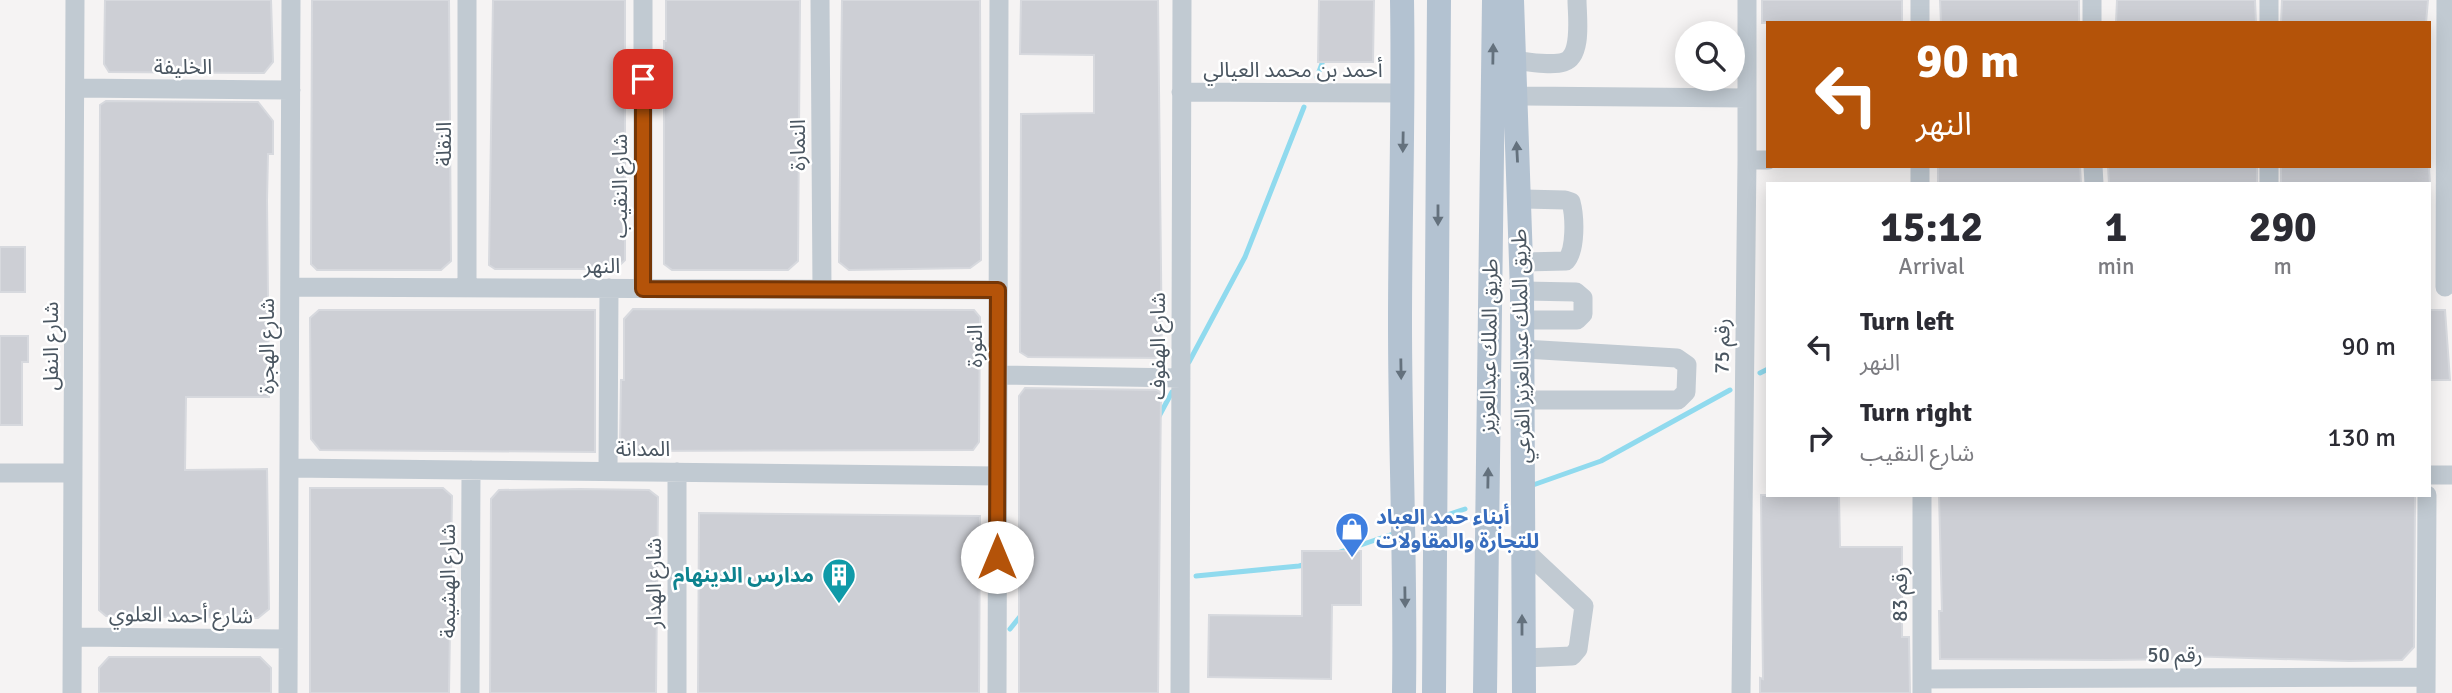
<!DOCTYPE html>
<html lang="en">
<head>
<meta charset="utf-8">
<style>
  body { margin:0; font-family:Signika,"Noto Sans Arabic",sans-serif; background:#f7f7f7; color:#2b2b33; height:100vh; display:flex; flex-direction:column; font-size:26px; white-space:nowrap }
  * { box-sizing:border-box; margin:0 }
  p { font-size:23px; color:#7c7c81 }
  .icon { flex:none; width:38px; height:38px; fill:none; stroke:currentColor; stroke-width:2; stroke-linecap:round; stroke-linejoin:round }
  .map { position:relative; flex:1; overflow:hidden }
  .panel { position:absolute; left:1766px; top:182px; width:665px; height:315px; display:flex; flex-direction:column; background:#fff; border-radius:0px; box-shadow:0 4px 18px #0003 }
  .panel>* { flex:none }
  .guide { position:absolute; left:1766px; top:21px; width:665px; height:147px; border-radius:0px; box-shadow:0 4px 18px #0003; background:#b45309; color:#fff; overflow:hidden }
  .fabs { position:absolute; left:1675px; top:21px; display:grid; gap:14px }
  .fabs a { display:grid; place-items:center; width:70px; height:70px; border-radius:50%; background:#fff; box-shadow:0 4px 18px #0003; font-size:35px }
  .pin { position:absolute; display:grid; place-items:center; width:60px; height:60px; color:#fff; margin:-30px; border-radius:14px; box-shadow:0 4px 10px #0006 }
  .me { position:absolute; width:77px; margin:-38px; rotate:0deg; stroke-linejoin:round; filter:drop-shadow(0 0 5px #0008) }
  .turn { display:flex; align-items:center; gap:24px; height:147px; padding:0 35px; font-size:32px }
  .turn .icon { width:91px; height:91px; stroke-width:2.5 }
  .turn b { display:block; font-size:49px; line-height:60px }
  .eta { display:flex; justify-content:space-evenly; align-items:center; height:119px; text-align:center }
  .eta b { font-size:42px; font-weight:800; line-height:49px }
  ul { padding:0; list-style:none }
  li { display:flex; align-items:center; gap:21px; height:91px; padding:0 35px }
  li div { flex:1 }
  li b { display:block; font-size:26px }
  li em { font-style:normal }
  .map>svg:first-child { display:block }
</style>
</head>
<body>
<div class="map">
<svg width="2452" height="693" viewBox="0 0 2452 693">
  <rect width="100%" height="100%" fill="#f5f3f3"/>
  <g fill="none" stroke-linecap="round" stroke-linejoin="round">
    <path stroke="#90daee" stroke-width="5" d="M1317,77l7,-19
      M1189,362l56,-105 59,-150
      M1760,373l8,-4
      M1157,420l15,-28
      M1533,485l68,-24 129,-71
      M1447,515l18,-6
      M1340,552l53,-18
      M1196,576l103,-10 8,-2
      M1010,629l12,-15"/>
  </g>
  <path fill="#cdcfd5" stroke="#d7d9de" stroke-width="2" d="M105,0h166l2,62 -9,11 -155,-1 -5,-8z
    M312,0h137l2,261 -10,9h-124l-6,-6z
    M493,0h132v260l-9,9h-121l-6,-4z
    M666,0h134l-2,261 -10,9h-116l-8,-6v-223h2z
    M842,0h138l1,260 -11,8 -121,2 -10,-8z
    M1021,0h137l4,358 -134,-1 -8,-5 1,-238 73,-1v-58l-74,-1z
    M1319,0h55l-1,62h-55z
    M1762,0h140v23h-140z
    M1940,0h139v23h-138z
    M2117,0h138l1,23h-140z
    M2282,0h146l-2,23h-145z
    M106,101l152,1 15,19v33h-5l-1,46 2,197h-83l-1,73 82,-1 2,140 -11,9 -152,-2 -7,-6 1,-505z
    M1938,166h142l1,18h-143z
    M2108,166h149v18h-148z
    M2281,166h148l1,18 -149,-1z
    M0,247h25v45h-25z
    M633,309l341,1 6,7 -1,125 -6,8 -344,1 -9,-4 1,-67h3v-61z
    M319,310h276v142l-275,-2 -9,-11 -1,-121z
    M2429,310h16l5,70h-21z
    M0,336h28v26h-6v63h-22z
    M1025,388l132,2 4,3 -3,300h-139v-297z
    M310,488h133l9,8 -3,197h-139z
    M580,489l69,1 9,7 -2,196h-166l1,-194 8,-9z
    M1761,495h78l1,52h62v90h7l1,56h-150v-15l3,1z
    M1939,495h476l-1,152 -12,13 -53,1 -163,-5v3l-77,1 -169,-1 -1,-48h3z
    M699,513l281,3 -1,177h-281z
    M1302,551h59v54h-29l-1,74 -123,-2 1,-62 93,1z
    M109,657h151l11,11v25h-172v-25z"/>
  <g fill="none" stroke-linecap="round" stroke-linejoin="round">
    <path stroke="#c1cad2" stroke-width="19" d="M467,0v288
      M820,0l2,289
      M2092,0v23
      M2269,0v23
      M1920,23v-23
      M1519,61c13,1 33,5 45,1 19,-6 13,-46 13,-62
      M1515,85l-1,11 233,2
      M75,88l216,2
      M1181,92l223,1
      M1747,160h21
      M1920,166v18
      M2093,166l1,18
      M2269,166v18
      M1520,199l45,1 6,2c4,15 5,48 -5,59l-45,1
      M290,287l708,3
      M2445,287l1,-287
      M643,289v-289
      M1522,291l54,1 7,6v16l-6,6h-55
      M998,375l183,3
      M1523,400h155l8,-8 1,-27 -10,-7 -154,-9
      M289,468l708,8
      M608,472l1,-184
      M0,473h73
      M2429,475h23
      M1922,495v198
      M73,637l215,2
      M1522,658l50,-2 6,-7 6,-43 -62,-58
      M1923,679l503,-2
      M72,693l3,-693
      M288,693l3,-693
      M470,693l1,-223
      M677,693v-221
      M997,693l2,-693
      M1180,693l2,-693
      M1741,693l6,-533v-160
      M2426,693l1,-198"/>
    <path stroke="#b3c2d1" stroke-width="24" d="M1402,0c2,108 -2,215 -2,323 0,123 6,246 4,370
      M1512,0l10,291 2,402
      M1434,693l5,-693
      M1485,693l9,-693"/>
  </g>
  <defs><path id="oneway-solid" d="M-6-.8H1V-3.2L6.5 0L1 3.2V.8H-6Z" transform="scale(1.75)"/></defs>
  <g fill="#64717d">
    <use href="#oneway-solid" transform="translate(1493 54) rotate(-89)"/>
    <use href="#oneway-solid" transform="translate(1403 142) rotate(91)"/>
    <use href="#oneway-solid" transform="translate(1517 152) rotate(-93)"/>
    <use href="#oneway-solid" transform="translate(1438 215) rotate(90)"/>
    <use href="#oneway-solid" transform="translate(1401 369) rotate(89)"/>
    <use href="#oneway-solid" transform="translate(1488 478) rotate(-89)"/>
    <use href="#oneway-solid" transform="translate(1405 597) rotate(89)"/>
    <use href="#oneway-solid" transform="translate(1522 625) rotate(-90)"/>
  </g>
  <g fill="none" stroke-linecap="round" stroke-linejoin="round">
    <g stroke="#753606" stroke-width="18">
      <path id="route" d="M643,79v210l355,1 -1,267"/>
    </g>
    <use href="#route" stroke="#b45309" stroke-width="12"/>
  </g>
  <defs>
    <g id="shop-pin" transform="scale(1.75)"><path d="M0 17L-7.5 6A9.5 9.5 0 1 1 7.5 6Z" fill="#3f7fe0" stroke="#fff"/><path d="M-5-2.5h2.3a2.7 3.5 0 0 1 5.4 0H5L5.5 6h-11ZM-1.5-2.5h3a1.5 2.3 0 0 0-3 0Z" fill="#fff"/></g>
    <g id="building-pin" transform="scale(1.75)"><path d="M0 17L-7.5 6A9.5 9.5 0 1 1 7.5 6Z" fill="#0f9aa8" stroke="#fff"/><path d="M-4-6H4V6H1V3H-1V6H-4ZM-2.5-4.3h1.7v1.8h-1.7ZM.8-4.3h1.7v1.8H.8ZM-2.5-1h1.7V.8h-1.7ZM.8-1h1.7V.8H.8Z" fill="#fff"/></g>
  </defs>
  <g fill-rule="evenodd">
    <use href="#shop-pin" x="1352" y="529"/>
    <use href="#building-pin" x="839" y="575"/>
  </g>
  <g text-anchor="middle" stroke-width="5" stroke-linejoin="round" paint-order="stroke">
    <g font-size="21" fill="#4a5661" stroke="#fff">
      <text x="183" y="74">الخليفة</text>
      <text x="1293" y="77">أحمد بن محمد العيالي</text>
      <text transform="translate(444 144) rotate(-90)" y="7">النقلة</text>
      <text transform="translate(798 145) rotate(-90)" y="7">النمارة</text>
      <text transform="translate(620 186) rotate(-90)" y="7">شارع النقيب</text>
      <text x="602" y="273">النهر</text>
      <text transform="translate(51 346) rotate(-90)" y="7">شارع النفل</text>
      <text transform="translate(267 346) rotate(-90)" y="7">شارع الهجرة</text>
      <text transform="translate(975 346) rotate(-90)" y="7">النورة</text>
      <text transform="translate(1158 346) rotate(-90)" y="7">شارع الهفوف</text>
      <text transform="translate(1489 346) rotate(-89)" y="7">طريق الملك عبدالعزيز</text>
      <text transform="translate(1521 346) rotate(-91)" y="7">طريق الملك عبدالعزيز الفرعي</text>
      <text transform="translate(1722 346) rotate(-89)" y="7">رقم 75</text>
      <text x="643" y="456">المدانة</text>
      <text transform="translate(448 581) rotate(-90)" y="7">شارع الهشيمة</text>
      <text transform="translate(654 583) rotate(-90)" y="7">شارع الهدار</text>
      <text transform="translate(1900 594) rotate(-90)" y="7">رقم 83</text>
      <text transform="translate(181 615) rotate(1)" y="7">شارع أحمد العلوي</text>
      <text x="2175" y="662">رقم 50</text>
    </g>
    <g font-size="21" font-weight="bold" fill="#366cbe" stroke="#fff" text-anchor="start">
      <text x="1376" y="524">أبناء حمد العباد<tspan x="1376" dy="24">للتجارة والمقاولات</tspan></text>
    </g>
    <g font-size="21" font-weight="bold" fill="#0d838f" stroke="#fff" text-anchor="end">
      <text x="814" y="582">مدارس الدينهام</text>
    </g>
  </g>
</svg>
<div class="fabs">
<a><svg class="icon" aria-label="search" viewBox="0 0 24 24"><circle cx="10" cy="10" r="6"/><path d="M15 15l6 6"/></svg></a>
</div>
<div class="pin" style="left:643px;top:79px;background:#d93025"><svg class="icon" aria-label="arrive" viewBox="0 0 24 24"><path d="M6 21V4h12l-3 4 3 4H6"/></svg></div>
<svg class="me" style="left:997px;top:557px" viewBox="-20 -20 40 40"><circle r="19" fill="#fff"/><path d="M0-13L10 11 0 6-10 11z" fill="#b45309"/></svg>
<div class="guide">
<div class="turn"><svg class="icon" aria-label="left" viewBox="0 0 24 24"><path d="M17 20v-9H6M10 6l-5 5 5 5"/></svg><div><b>90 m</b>النهر</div></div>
</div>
<section class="panel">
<div class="eta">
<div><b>15:12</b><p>Arrival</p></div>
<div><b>1</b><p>min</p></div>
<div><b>290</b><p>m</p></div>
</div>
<ul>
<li><svg class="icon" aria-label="left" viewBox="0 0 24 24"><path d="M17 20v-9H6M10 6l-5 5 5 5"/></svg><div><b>Turn left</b><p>النهر</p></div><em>90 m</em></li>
<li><svg class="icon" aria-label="right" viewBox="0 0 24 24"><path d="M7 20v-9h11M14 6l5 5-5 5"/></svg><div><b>Turn right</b><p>شارع النقيب</p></div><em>130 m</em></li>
</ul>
</section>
</div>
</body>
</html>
